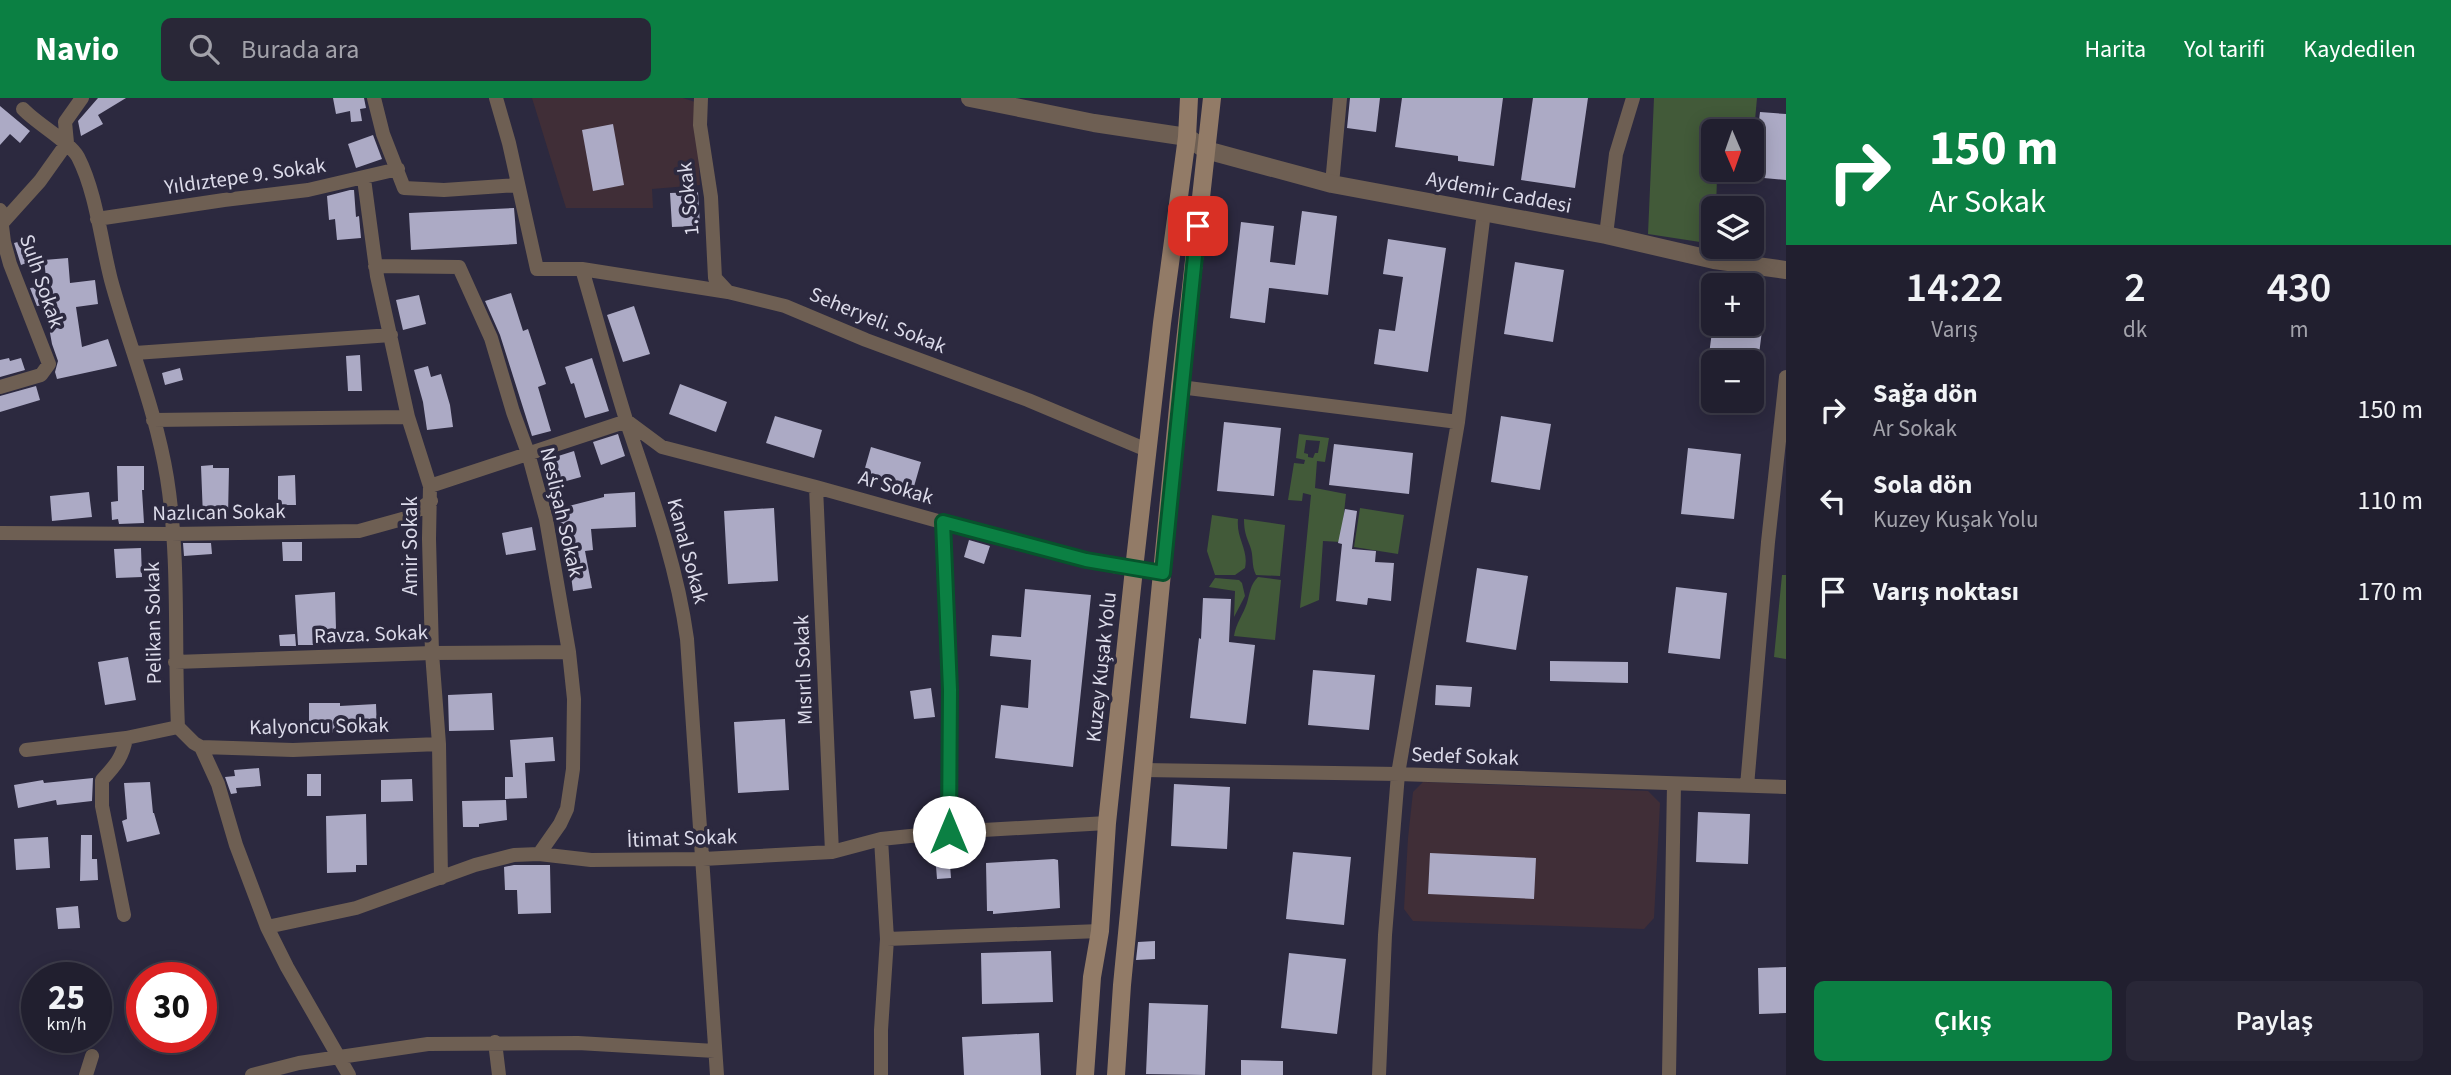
<!DOCTYPE html>
<html lang="tr">
<head>
<meta charset="utf-8">
<style>
  body { margin:0; font-family:"Source Sans 3",sans-serif; background:#292737; color:#f1f3f6; height:100vh; display:flex; flex-direction:column; font-size:26px; white-space:nowrap }
  * { box-sizing:border-box; margin:0 }
  p { font-size:23px; color:#a2a2aa }
  .icon { flex:none; width:38px; height:38px; fill:none; stroke:currentColor; stroke-width:2; stroke-linecap:round; stroke-linejoin:round }
  .map { position:relative; flex:1; overflow:hidden }
  .details { display:flex; flex-direction:column; background:#211f2f; width:665px }
  .details>* { flex:none }
  .banner { background:#0b8043; color:#fff; overflow:hidden }
  .needle { width:46px; rotate:178deg }
  .fabs { position:absolute; left:1701px; top:21px; display:grid; gap:14px }
  .fabs a { display:grid; place-items:center; width:63px; height:63px; border-radius:10px; background:#211f2f; box-shadow:0 4px 18px #0003,0 0 0 2px #3e3d4b; font-size:35px }
  .speed { position:absolute; left:21px; top:864px; display:flex; gap:14px; font-size:35px; font-weight:700; text-align:center }
  .speed>* { display:grid; place-content:center; width:91px; height:91px; border-radius:50%; background:#211f2f; box-shadow:0 4px 18px #0003,0 0 0 2px #3e3d4b; line-height:1 }
  .speed small { font-size:18px; font-weight:400 }
  .speed .limit { border:10px solid #d22; background:#fff; color:#111 }
  .pin { position:absolute; display:grid; place-items:center; width:60px; height:60px; color:#fff; margin:-30px; border-radius:14px; box-shadow:0 4px 10px #0006 }
  .me { position:absolute; width:77px; margin:-38px; rotate:0deg; stroke-linejoin:round; filter:drop-shadow(0 0 5px #0008) }
  .turn { display:flex; align-items:center; gap:24px; height:147px; padding:0 28px; font-size:32px }
  .turn .icon { width:91px; height:91px; stroke-width:2.5 }
  .turn b { display:block; font-size:49px; line-height:60px }
  .eta { display:flex; justify-content:space-evenly; align-items:center; height:119px; text-align:center }
  .eta b { font-size:42px; font-weight:600; line-height:49px }
  .button { display:flex; gap:14px; margin-top:auto; padding:14px 28px }
  .button a { flex:1; height:80px; border-radius:10px; background:#0b8043; color:#fff; font-size:28px; font-weight:600; line-height:80px; text-align:center }
  .button a+a { background:#292737; color:#f1f3f6 }
  ul { padding:0; list-style:none }
  li { display:flex; align-items:center; gap:21px; height:91px; padding:0 28px }
  li div { flex:1 }
  li b { display:block; font-size:26px }
  li em { font-style:normal }
  header { display:flex; align-items:center; gap:42px; box-sizing:border-box; height:98px; padding:0 35px; background:#0b8043; color:#fff }
  header strong { font-size:33px }
  nav { display:flex; gap:38px; margin-inline-start:auto; font-size:24px }
  .search { width:490px; height:63px; background:#292737; display:flex; align-items:center; gap:18px; box-sizing:border-box; padding:0 24px; border-radius:10px; color:#a2a2aa; font-size:26px }
  main { display:flex; flex:1; min-height:0 }
  .map>svg:first-child { display:block }
</style>
</head>
<body>
<header>
<strong>Navio</strong>
<div class="search"><svg class="icon" aria-label="search" viewBox="0 0 24 24"><circle cx="10" cy="10" r="6"/><path d="M15 15l6 6"/></svg>Burada ara</div>
<nav><a>Harita</a><a>Yol tarifi</a><a>Kaydedilen</a></nav>
</header>
<main>
<div class="map">
<svg width="1786" height="977" viewBox="0 0 1786 977">
  <rect width="100%" height="100%" fill="#2c293f"/>
  <path fill="#402e37" d="M532,0h151l12,4 5,83 -48,4 1,19h-87z
    M1423,684l225,9 12,12 -6,115 -10,11 -231,-8 -9,-12 4,-71 5,-46z"/>
  <path fill="#425a39" fill-rule="evenodd" d="M1654,0h103l-5,55v-22h-39v39h37l-1,8h-32l-1,30h-3v36l-65,-10z
    M1299,336l30,4 -4,24 -8,-1 -2,27 31,6 -5,48 -18,-1 -4,59 -19,8 11,-113 -8,-2 -1,8 -14,-1 6,-37 10,1 1,-4 -9,-2zM1306,342l14,1 -2,12h-3l-2,5 -5,-1v-3l-4,-1z
    M1360,410l44,7 -6,39 -44,-7z
    M1212,417l26,4c-2,20 11,30 7,49l-10,7h-20l-8,-24z
    M1244,421l41,6 -5,51 -24,-1c-5,-10 -2,-19 -6,-29 -4,-10 -6,-15 -6,-27z
    M1782,477h4v84l-12,-2z
    M1258,479l23,3 -6,60 -41,-4c2,-13 9,-21 13,-33 3,-10 3,-18 11,-26z
    M1215,480l24,2 3,3 3,13 -11,21 1,-26 -26,-4z"/>
  <path fill="#acaac5" d="M98,0h28l-28,17 5,9 -22,12 -3,-15z
    M333,0h31l2,10 -6,1 2,12 -11,1 -1,-11 -14,3z
    M1350,0h30l-4,34 -29,-4z
    M1402,0h101l-9,68 -36,-5v-5l-63,-9z
    M1533,0h55l-13,90 -54,-8z
    M0,8l30,25 -10,12 -10,-9 -10,11z
    M1760,14l26,2v66l-33,-3 2,-18h5l3,-29 -5,-1z
    M613,26l11,61 -31,6 -11,-61z
    M373,37l9,24 -26,9 -8,-24z
    M350,92h4l2,27 3,-1 2,22 -24,2 -2,-21 -6,1 -2,-24z
    M698,94l2,34 -28,1 -2,-34z
    M514,110l3,36 -106,6 -2,-37z
    M1302,113l35,5 -9,79 -59,-7 -4,35 -35,-5 11,-96 33,4 -4,36 25,3z
    M1388,141l58,9 -18,124 -54,-8 5,-35 16,2 8,-54 -20,-3z
    M25,142l2,7 7,-2 3,14 -16,6 -7,-22z
    M68,160l2,25 25,-3 3,24 -22,3 6,40 26,-8 9,27 -60,13 -2,-7 3,-11 -6,-17 -7,-39 -8,1 -7,-18 17,-2 -3,-26z
    M1515,164l49,8 -11,72 -49,-8z
    M511,195l12,38 5,-2 18,55 -8,3 13,44 -19,5 -32,-101 -15,-34z
    M419,197l7,29 -23,6 -7,-30z
    M1752,207l13,2 -7,55h-50l5,-38h39z
    M634,208l16,48 -27,8 -16,-47z
    M360,257l2,36h-14l-2,-35z
    M9,260l1,3 11,-3 4,12 -25,7v-17z
    M592,260l17,53 -24,7 -11,-35 -3,1 -6,-17z
    M428,268l3,11 10,-3 9,31 3,22 -26,3 -4,-28 -9,-32z
    M180,270l3,12 -18,5 -3,-12z
    M680,286l47,18 -11,30 -47,-18z
    M36,288l4,14 -40,12v-16z
    M775,318l47,14 -8,28 -48,-15z
    M1501,318l50,8 -11,66 -49,-8z
    M1224,324l57,6 -7,68 -57,-5z
    M618,336l7,22 -24,9 -8,-23z
    M1334,346l79,9 -4,41 -80,-9z
    M871,349l50,15 -8,28 -50,-15z
    M1688,350l53,6 -7,65 -53,-5z
    M574,353l7,26 -22,6 -7,-25z
    M213,367v3h16l-1,48 -25,1 -2,-51z
    M117,368h27v24h-2l2,33 -25,1 -1,-5 -6,1 -1,-18 7,-1z
    M295,377l1,30h-18v-29z
    M89,394l3,25 -40,4 -2,-25z
    M635,394l1,35 -45,2 2,21 -8,1 7,37 -19,3 -8,-62 -3,1 -5,-21 47,-12v-3z
    M774,410l4,73 -50,3 -4,-73z
    M1345,411l12,2 -5,38 24,2 -1,11 19,1 -3,38 -23,-3 -1,7 -31,-4 6,-57 -4,-1z
    M532,429l4,23 -30,5 -4,-22z
    M969,442l21,6 -6,18 -20,-7z
    M282,444h20v19h-19z
    M183,445h28l1,11 -28,2z
    M141,450l1,29 -26,1 -2,-29z
    M1477,470l51,8 -12,74 -50,-8z
    M1676,489l51,6 -7,66 -52,-6z
    M1025,491l66,6 -18,172 -78,-9 6,-53 27,3 3,-48 -41,-4 2,-21 29,2z
    M335,494l1,37 -15,1v15h-23l-3,-50z
    M1203,500l28,1 -2,43 26,3 -9,79 -56,-6 9,-80 2,1z
    M295,536l1,12h-16l-1,-11z
    M128,559l8,43 -31,5 -7,-43z
    M1550,563l78,1v21l-78,-2z
    M1313,572l62,5 -6,55 -61,-5z
    M1436,587l36,2 -2,20 -35,-2z
    M931,590l4,29 -21,2 -4,-28z
    M492,595l2,37 -45,1 -1,-36z
    M309,605h31v3l36,-2 1,27 -68,2z
    M785,621l4,71 -51,3 -4,-71z
    M553,639l2,24 -30,2 2,35 -22,1v-22h8l-3,-37z
    M259,670l2,18 -25,2 1,5 -6,1 -6,-17 10,-1 -1,-6z
    M307,676h14v22h-14z
    M93,680l-1,23 -35,4 -1,-5 -38,8 -4,-23 29,-5 1,3z
    M412,681l1,22 -32,1v-22z
    M150,684l3,31h1l6,21 -33,8 -5,-21 5,-2 -3,-36z
    M1174,686l56,3 -3,62 -56,-3z
    M506,702l1,20 -28,4v3h-16l-1,-26z
    M1698,714l52,2 -2,50 -52,-2z
    M366,716l1,51h-11v7l-29,1 -1,-57z
    M81,737h11v24h5l1,21 -18,1z
    M48,739l2,31 -34,2 -2,-31z
    M949,753l2,27 -14,1 -2,-26z
    M1293,754l58,5 -7,68 -58,-6z
    M1430,755l106,5 -2,41 -106,-5z
    M1054,761l4,1 2,48 -67,6v-3h-6l-1,-48z
    M514,767h36l1,48 -33,1 -1,-24h-12l-1,-23z
    M78,808l2,22 -22,1 -2,-21z
    M1155,843v18l-19,1 2,-18z
    M1051,853l2,51 -71,2 -1,-51z
    M1289,855l57,6 -9,75 -56,-6z
    M1786,869v46l-27,1 -1,-46z
    M1149,905l59,2 -3,70 -59,-1z
    M1039,935l2,42h-77l-2,-38z
    M1241,962l42,1v14h-42z"/>
  <g fill="none" stroke-linecap="round" stroke-linejoin="round">
    <path stroke="#6e5f53" stroke-width="14" d="M374,0l9,36 21,54 40,2 73,-5
      M496,0l13,45 28,126h45c15,51 29,103 45,154 24,71 50,142 60,216l30,436
      M701,0l-1,27 11,72 4,81 13,14
      M23,11c14,15 47,33 55,48 18,35 23,84 33,123 18,66 45,130 56,198 13,82 7,167 11,249l16,16 7,4 17,37 18,61 31,82 20,40 62,108
      M364,81l13,97 31,141 22,69 -1,53 3,114 7,91 2,134
      M1332,86l8,-86
      M0,112l4,32 6,22 39,100 -8,11 -41,12
      M97,121l127,-19 84,-10 90,-21
      M3,124l37,-41 27,-38 -2,-21 17,-24
      M1606,137l10,-81 17,-56
      M375,168l84,1 32,71 22,74 15,41 18,66 23,133 5,47 -1,70 -6,40 -7,15 -21,30
      M582,171l146,23 57,14 81,34 162,60 119,50
      M135,255l256,-18
      M1180,289l278,35
      M153,322l255,-3
      M430,388l197,-65 35,26 154,40 208,58 89,21 50,7
      M816,389l16,365
      M943,424l7,167 -1,143
      M0,435l171,1 188,-3 47,-13 25,-17
      M175,564l257,-9 137,-1
      M201,649l92,3 146,-6
      M26,652l100,-12
      M1143,672l255,4 388,13
      M1747,688l21,-244 18,-165
      M124,817l-22,-109v-26c13,-14 21,-23 24,-42l52,-11
      M267,829l89,-19 119,-43 39,-10 25,-1 52,6 112,-1 129,-7 49,-13 68,-7 158,-9
      M887,841l213,-8
      M495,944l4,33
      M86,977l6,-19
      M252,977l47,-12 129,-19 150,-1 137,8
      M881,977v-45l6,-91 -6,-100
      M1379,977l6,-140 13,-161 60,-352 26,-210
      M1669,977l5,-291"/>
    <path stroke="#6e5f53" stroke-width="18" d="M970,0l124,25 93,14 19,13 126,34 274,51 108,25 72,10"/>
    <path stroke="#927b67" stroke-width="18" d="M1085,977l7,-98 8,-46 7,-108 27,-254 28,-246 25,-186 2,-39
      M1116,977l6,-90 58,-598 32,-289"/>
  </g>
  <g fill="none" stroke-linecap="round" stroke-linejoin="round">
    <g stroke="#07532c" stroke-width="18">
      <path id="route" d="M949,734l1,-142 -7,-168 143,38 77,13 35,-347"/>
    </g>
    <use href="#route" stroke="#0b8043" stroke-width="12"/>
  </g>
  <g text-anchor="middle" stroke-width="7" stroke-linejoin="round" paint-order="stroke">
    <g font-size="21" fill="#dbdae9" stroke="#2c293f">
      <text transform="translate(245 78) rotate(-8)" y="7">Yıldıztepe 9. Sokak</text>
      <text transform="translate(1499 94) rotate(11)" y="7">Aydemir Caddesi</text>
      <text transform="translate(688 101) rotate(-96)" y="7">1. Sokak</text>
      <text transform="translate(42 183) rotate(71)" y="7">Sulh Sokak</text>
      <text transform="translate(878 222) rotate(22)" y="7">Seheryeli. Sokak</text>
      <text transform="translate(896 389) rotate(16)" y="7">Ar Sokak</text>
      <text transform="translate(219 414) rotate(-1)" y="7">Nazlıcan Sokak</text>
      <text transform="translate(562 414) rotate(77)" y="7">Neslişah Sokak</text>
      <text transform="translate(410 448) rotate(-90)" y="7">Amir Sokak</text>
      <text transform="translate(688 453) rotate(75)" y="7">Kanal Sokak</text>
      <text transform="translate(153 525) rotate(-91)" y="7">Pelikan Sokak</text>
      <text transform="translate(371 536) rotate(-2)" y="7">Ravza. Sokak</text>
      <text transform="translate(1101 569) rotate(-84)" y="7">Kuzey Kuşak Yolu</text>
      <text transform="translate(803 572) rotate(-92)" y="7">Mısırlı Sokak</text>
      <text transform="translate(319 628) rotate(-1)" y="7">Kalyoncu Sokak</text>
      <text transform="translate(1465 658) rotate(2)" y="7">Sedef Sokak</text>
      <text transform="translate(682 740) rotate(-2)" y="7">İtimat Sokak</text>
    </g>
  </g>
</svg>
<div class="fabs">
<a><svg class="needle" viewBox="-14 -14 28 28"><path d="M0-13l5 13h-10z" fill="#e53935"/><path d="M0 13l5-13h-10z" fill="#a2a2aa"/></svg></a>
<a><svg class="icon" aria-label="layers" viewBox="0 0 24 24"><path d="M12 4l9 5-9 5-9-5zM3 14l9 5 9-5"/></svg></a>
<a>+</a>
<a>−</a>
</div>
<div class="speed"><div>25<small>km/h</small></div><div class="limit">30</div></div>
<div class="pin" style="left:1198px;top:128px;background:#d93025"><svg class="icon" aria-label="arrive" viewBox="0 0 24 24"><path d="M6 21V4h12l-3 4 3 4H6"/></svg></div>
<svg class="me" style="left:949px;top:734px" viewBox="-20 -20 40 40"><circle r="19" fill="#fff"/><path d="M0-13L10 11 0 6-10 11z" fill="#0b8043"/></svg>
</div>
<section class="details">
<div class="banner">
<div class="turn"><svg class="icon" aria-label="right" viewBox="0 0 24 24"><path d="M7 20v-9h11M14 6l5 5-5 5"/></svg><div><b>150 m</b>Ar Sokak</div></div>
</div>
<div class="eta">
<div><b>14:22</b><p>Varış</p></div>
<div><b>2</b><p>dk</p></div>
<div><b>430</b><p>m</p></div>
</div>
<ul>
<li><svg class="icon" aria-label="right" viewBox="0 0 24 24"><path d="M7 20v-9h11M14 6l5 5-5 5"/></svg><div><b>Sağa dön</b><p>Ar Sokak</p></div><em>150 m</em></li>
<li><svg class="icon" aria-label="left" viewBox="0 0 24 24"><path d="M17 20v-9H6M10 6l-5 5 5 5"/></svg><div><b>Sola dön</b><p>Kuzey Kuşak Yolu</p></div><em>110 m</em></li>
<li><svg class="icon" aria-label="arrive" viewBox="0 0 24 24"><path d="M6 21V4h12l-3 4 3 4H6"/></svg><div><b>Varış noktası</b></div><em>170 m</em></li>
</ul>
<div class="button"><a>Çıkış</a><a>Paylaş</a></div>
</section>
</main>
</body>
</html>
